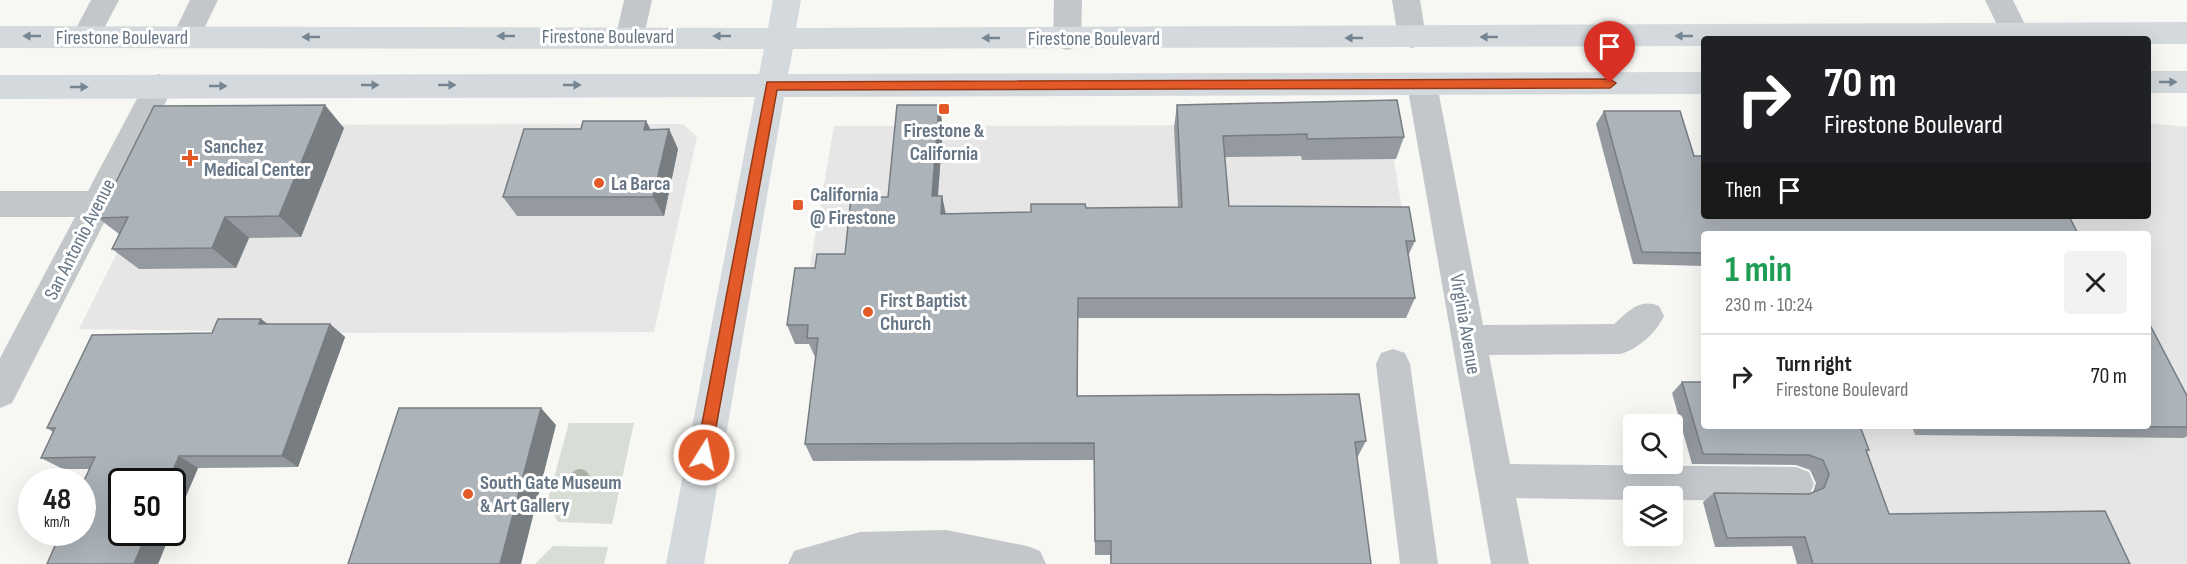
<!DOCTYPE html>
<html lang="en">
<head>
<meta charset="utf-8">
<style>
  body { margin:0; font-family:"Sofia Sans Condensed",sans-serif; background:#f2f2f2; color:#222; height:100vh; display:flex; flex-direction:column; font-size:22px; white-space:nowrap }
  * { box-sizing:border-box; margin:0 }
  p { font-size:20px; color:#767676 }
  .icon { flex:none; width:33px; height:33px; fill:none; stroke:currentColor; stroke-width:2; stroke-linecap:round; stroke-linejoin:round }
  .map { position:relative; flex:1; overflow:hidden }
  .sheet { position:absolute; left:1701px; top:231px; width:450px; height:198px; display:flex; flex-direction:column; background:#fff; border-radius:6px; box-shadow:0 6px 24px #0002 }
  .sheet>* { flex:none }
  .hud { position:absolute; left:1701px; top:36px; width:450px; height:183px; border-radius:6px; box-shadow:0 6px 24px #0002; background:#202124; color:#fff; overflow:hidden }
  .fabs { position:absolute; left:1623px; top:414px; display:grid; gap:12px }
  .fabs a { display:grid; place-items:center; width:60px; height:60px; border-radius:6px; background:#fff; box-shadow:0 6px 24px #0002; font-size:30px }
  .speed { position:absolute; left:18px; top:468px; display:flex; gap:12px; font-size:30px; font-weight:700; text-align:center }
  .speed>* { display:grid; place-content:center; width:78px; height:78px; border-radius:50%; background:#fff; box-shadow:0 6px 24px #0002; line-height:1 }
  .speed small { font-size:15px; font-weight:400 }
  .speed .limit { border:3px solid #111; border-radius:9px; background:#fff; color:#111 }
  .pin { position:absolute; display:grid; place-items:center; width:51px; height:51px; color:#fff; margin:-62px -26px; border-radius:50% 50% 50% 0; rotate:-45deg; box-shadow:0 0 6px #0007 }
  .pin .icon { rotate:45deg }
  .me { position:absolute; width:66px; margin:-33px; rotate:10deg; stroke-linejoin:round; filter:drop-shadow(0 0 4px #0008) }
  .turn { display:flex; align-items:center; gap:21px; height:126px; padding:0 24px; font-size:27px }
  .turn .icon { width:78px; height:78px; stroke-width:2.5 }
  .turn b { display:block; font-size:42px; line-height:51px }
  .then { display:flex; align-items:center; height:57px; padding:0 24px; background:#0003; gap:12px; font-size:22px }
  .round { display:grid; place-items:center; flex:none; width:63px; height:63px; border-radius:6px; background:#f2f2f2 }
  .summary { display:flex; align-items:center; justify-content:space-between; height:102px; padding:0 24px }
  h1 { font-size:36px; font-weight:700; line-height:45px; color:#1e9e55 }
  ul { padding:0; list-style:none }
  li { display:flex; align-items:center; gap:18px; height:84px; padding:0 24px; border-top:2px solid #e0e0e0 }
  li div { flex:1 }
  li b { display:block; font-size:22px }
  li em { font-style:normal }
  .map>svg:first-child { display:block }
</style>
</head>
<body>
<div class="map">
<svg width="2187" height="564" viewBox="0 0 2187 564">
  <rect width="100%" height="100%" fill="#f7f7f4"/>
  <path fill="#e5e6e5" d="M2148,123l39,4v437h-282l-49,-138h292v-192h-360l-7,-18h367z
    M683,124l14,13 -43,195 -297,1 -278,-4 102,-204z
    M1388,125l23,139 -601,2 24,-140z"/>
  <path fill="#d8ded5" d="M569,423h65l-22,101 -54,-2 -11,-19z
    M553,546l55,1 -4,17h-69z"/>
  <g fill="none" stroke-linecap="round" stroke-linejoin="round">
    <path fill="#c3c7ca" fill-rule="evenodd" d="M91,0h28l-23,44 -10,3 -10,-3 -4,-8z
      M190,0h28l-22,45 -10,3 -10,-3 -4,-8z
      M624,0h28l-8,36 -4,8 -10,3 -10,-3 -4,-8z
      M1054,0h28l-1,39 -4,8 -10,3 -10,-3 -4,-8z
      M1392,0h28l6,37 -4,8 -10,3 -10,-3 -4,-8z
      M1985,0h28l19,39h-28z
      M1422,73l11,3 4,8 46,241 131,-1c15,-13 25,-26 45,-18l5,10c-8,17 -25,32 -43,38l-132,1 21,109 286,3 13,5 5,12 -5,12 -13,5 -124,-1v-4h-38v4l-118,-2 13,66h-38l-84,-480 4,-8z
      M159,74l11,4 4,8 -162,317 -12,5v-50l75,-141h-75v-26h88l60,-113z
      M1393,349l12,4 5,11 28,200h-38l-24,-200 5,-11z
      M946,530l81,16 13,5 6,13h-258l6,-13 66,-19z"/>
    <path fill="#d4d9dd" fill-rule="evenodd" d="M773,0h28l-5,28 1391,-6v22h-39v-5h-444v7l-911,3 -5,25 916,-2v22l-920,3 -80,467h-38l89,-467 -755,2v-24l759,-1 5,-25 -764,-1v-22l768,2z
      M2148,71h39v22h-39z"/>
  </g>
  <circle fill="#a7b1a3" cx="580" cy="479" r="10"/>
  <path fill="#949a9f" d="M939,105l4,22 -5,69h4l4,18 85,-2 55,-4 92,-1 -4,-80 3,-22 227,32 -8,22 -94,1 -1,-4 -76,1 4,49 186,35 -7,15 7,42 -9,20h-328v78l288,45 -9,17 14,106h-260l-1,-9h-15l-1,-95 -281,1 -8,-17 11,-87h-1l-6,-13h-14l-8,-19 28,-57 30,-14 43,-57z
    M1604,111l100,123v32l-71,-2 -37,-140z
    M646,121l5,9 18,-1 9,20 -14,67h-147l-14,-19z
    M344,128l-43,109 -52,1 -13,30 -97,1 -27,-20 7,-15 -21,-16z
    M218,319h43l7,5h62l15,13 -47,130 -100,1 -26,61v-47h-50v50h49l-13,32h-111l14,-32h21v-47l8,-16h-27l-22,-11 12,-26 -6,-4 45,-93 120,-2z
    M1682,382l187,68 -2,1 22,63 241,50h-333l-5,-18 -77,1 -12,-45 11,-9 95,1 4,-2 3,-9 -6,-13 -14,-5 -104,-1 -20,-71z
    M2187,396v40l-3,2 -269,-3 -3,-9h236z"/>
  <path fill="#787d82" d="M325,105l19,23 -43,109 -22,-21z
    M939,105l4,22 -7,91 -4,-22z
    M646,121l10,20 -12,-11z
    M669,129l9,20 -14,67 -11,-19z
    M942,196l4,21 -5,-3z
    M225,217l24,21 -13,30 -24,-20z
    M261,319l16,13 -18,-8z
    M330,324l15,13 -47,130 -16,-11z
    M541,408l15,17 -35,139h-21z
    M179,456l19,12 -26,61v-47h-4z
    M147,532h24l-13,32h-24z"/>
  <path fill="#acb3b9" stroke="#787d82" stroke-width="1.5" d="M1397,100l7,37 -97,2v-5l-84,2 6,70 180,1 6,34h-9l9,57h-337l-1,98 282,-2 7,47 -11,1 16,122h-260v-23h-16l-1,-98 -289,1 13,-106h-11l1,-13h-21l8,-57h20l2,-14h28l6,-57h37l9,-92h42l-7,91h10l-1,18 90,-2v-8h54l1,4 96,-1 -5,-102z
    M325,105l-46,111 -54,1 -13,31 -100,1 16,-32 -30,1 56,-112z
    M1604,111h76l14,45h8l2,7v53h365l9,18h-374v19l-62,-1z
    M583,121h63l-2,9 25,-1 -16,68h-150l21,-68h57z
    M218,319h43l-2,5h71l-48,132h-103l-11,26h-46v50h25l-13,32h-87l14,-32h21v-47l13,-28 -54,1 14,-30h-8l45,-93 120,-2z
    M2148,321l39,75v31l-133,-1h94z
    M1682,382h22v44h156l9,24h-3l23,64 216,-3 25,53h-317l-8,-27 -78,1 -13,-45 95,1 15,-6 5,-14 -6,-14 -14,-5 -106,-1z
    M399,408h142l-41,156h-152z"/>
  <defs><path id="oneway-solid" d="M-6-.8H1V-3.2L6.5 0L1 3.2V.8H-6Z" transform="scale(1.5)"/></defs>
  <g fill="#768592">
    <use href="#oneway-solid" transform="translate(32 36) rotate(180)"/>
    <use href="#oneway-solid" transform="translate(506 36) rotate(180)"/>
    <use href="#oneway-solid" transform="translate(722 36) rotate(-180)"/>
    <use href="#oneway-solid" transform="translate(1684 36) rotate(180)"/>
    <use href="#oneway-solid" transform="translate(311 37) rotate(180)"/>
    <use href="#oneway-solid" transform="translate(1489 37) rotate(180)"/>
    <use href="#oneway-solid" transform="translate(991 38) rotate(-180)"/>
    <use href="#oneway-solid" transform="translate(1354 38) rotate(180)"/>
    <use href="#oneway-solid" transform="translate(2168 82)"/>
    <use href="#oneway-solid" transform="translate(370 85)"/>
    <use href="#oneway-solid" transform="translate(447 85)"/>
    <use href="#oneway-solid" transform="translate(572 85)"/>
    <use href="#oneway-solid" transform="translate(218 86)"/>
    <use href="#oneway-solid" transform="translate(79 87)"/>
  </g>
  <path fill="#e35a28" stroke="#943a1a" stroke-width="1.5" d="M1610,79l6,4 -6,5 -833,2 -66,365 -2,5 -5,2 -6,-2 -2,-5 71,-373z"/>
  <g fill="#e35a28" stroke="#fff" stroke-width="2">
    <rect x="938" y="103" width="12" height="12" rx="3"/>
    <path d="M187 149h6v6h6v6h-6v6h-6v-6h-6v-6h6z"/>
    <circle cx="599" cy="183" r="6"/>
    <rect x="792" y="199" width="12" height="12" rx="3"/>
    <circle cx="868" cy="312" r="6"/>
    <circle cx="468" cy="494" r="6"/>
  </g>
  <g text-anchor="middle" stroke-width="6" stroke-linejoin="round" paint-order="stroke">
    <g font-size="20" fill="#667685" stroke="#fff">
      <text x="608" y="43">Firestone Boulevard</text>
      <text x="122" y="44">Firestone Boulevard</text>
      <text x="1094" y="45">Firestone Boulevard</text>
      <text transform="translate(79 239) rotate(-63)" y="7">San Antonio Avenue</text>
      <text transform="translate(1466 324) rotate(80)" y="7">Virginia Avenue</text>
    </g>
    <g font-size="20" font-weight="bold" fill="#667685" stroke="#fff" text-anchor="start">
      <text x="944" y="137" text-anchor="middle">Firestone &amp;<tspan x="944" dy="23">California</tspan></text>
      <text x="204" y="153">Sanchez<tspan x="204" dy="23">Medical Center</tspan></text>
      <text x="611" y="190">La Barca</text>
      <text x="810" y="201">California<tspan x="810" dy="23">@ Firestone</tspan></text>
      <text x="880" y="307">First Baptist<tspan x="880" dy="23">Church</tspan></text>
      <text x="480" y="489">South Gate Museum<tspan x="480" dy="23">&amp; Art Gallery</tspan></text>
    </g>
  </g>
</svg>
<div class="fabs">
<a><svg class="icon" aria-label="search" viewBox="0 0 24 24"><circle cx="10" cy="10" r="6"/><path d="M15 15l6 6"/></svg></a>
<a><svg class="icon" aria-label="layers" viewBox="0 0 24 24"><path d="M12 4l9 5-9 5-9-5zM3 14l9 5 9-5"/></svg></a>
</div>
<div class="speed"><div>48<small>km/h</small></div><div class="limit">50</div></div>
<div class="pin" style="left:1610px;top:83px;background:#d93025"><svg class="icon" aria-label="arrive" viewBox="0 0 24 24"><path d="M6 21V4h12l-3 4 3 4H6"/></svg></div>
<svg class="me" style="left:704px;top:455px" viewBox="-20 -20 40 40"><circle r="17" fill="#e35a28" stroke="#fff" stroke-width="3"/><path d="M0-11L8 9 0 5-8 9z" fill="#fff"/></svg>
<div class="hud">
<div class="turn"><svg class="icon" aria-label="right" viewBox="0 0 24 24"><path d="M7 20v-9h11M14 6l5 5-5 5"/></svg><div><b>70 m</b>Firestone Boulevard</div></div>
<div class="then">Then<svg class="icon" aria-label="arrive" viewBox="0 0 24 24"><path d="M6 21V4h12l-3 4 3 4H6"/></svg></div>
</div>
<section class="sheet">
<div class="summary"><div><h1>1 min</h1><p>230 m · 10:24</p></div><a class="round"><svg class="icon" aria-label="close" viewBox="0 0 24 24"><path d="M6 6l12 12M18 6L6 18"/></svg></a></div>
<ul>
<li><svg class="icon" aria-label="right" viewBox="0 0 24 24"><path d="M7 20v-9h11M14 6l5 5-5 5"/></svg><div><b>Turn right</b><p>Firestone Boulevard</p></div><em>70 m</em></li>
</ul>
</section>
</div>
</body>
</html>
